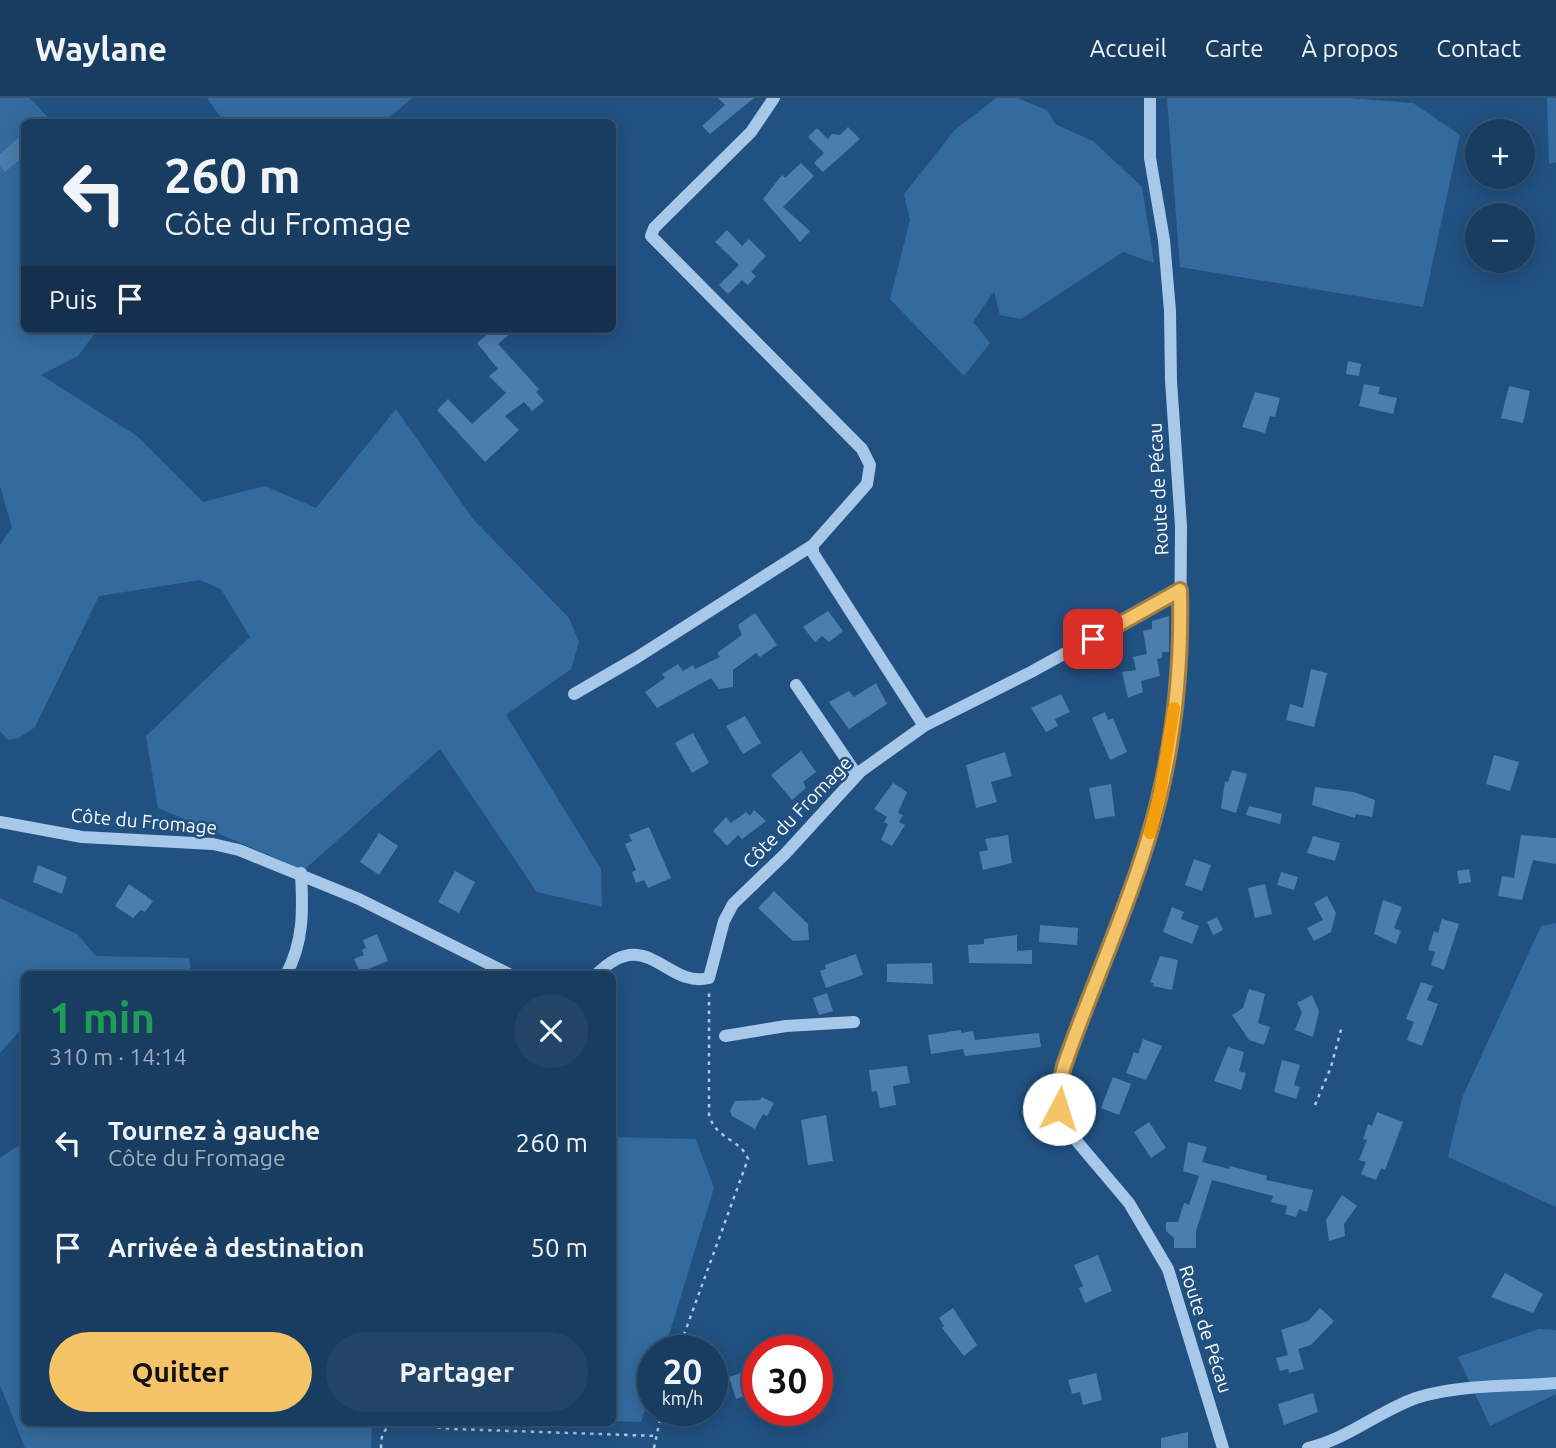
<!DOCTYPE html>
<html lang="fr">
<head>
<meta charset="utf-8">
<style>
  body { margin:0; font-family:Ubuntu,sans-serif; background:#224467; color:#f1f3f6; height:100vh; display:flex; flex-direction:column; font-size:26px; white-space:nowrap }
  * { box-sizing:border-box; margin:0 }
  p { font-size:23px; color:#9faebd }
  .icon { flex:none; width:38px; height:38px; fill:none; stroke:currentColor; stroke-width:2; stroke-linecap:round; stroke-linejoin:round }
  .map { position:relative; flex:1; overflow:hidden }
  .details { position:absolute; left:21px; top:873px; width:595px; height:455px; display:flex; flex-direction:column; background:#193d61; border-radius:10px; box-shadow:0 4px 18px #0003,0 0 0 2px #375676 }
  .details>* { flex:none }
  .hud { position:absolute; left:21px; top:21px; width:595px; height:214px; border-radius:10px; box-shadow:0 4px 18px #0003,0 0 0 2px #375676; background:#193d61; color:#f1f3f6; overflow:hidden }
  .fabs { position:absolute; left:1465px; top:21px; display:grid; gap:14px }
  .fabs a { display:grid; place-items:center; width:70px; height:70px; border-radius:50%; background:#193d61; box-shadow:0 4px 18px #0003,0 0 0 2px #375676; font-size:35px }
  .speed { position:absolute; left:637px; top:1237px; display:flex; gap:14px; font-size:35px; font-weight:700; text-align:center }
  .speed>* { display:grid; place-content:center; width:91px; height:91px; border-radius:50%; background:#193d61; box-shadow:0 4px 18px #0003,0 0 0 2px #375676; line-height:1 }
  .speed small { font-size:18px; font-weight:400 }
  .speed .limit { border:10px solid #d22; background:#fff; color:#111 }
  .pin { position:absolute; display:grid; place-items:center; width:60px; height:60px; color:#fff; margin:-30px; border-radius:14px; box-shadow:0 4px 10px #0006 }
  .me { position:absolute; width:77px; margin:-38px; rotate:5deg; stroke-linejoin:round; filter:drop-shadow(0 0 5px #0008) }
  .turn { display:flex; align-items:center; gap:24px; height:147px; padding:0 28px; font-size:32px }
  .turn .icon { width:91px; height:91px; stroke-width:2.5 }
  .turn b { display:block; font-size:49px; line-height:60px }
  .then { display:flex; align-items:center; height:66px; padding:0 28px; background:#0003; gap:14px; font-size:26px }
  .round { display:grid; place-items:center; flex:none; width:74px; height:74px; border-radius:37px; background:#224467 }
  .overview { display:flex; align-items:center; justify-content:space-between; height:119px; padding:0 28px }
  h1 { font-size:42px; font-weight:600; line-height:52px; color:#1e9e55 }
  .cta { display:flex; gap:14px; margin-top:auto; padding:14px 28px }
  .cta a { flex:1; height:80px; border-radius:42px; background:#f5c368; color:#111; font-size:28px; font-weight:600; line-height:80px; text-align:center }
  .cta a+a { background:#224467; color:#f1f3f6 }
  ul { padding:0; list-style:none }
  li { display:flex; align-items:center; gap:21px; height:105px; padding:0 28px }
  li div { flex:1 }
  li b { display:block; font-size:26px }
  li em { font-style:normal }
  header { display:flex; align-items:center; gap:42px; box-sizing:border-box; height:98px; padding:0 35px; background:#193d61; border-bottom:2px solid #375676 }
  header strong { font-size:33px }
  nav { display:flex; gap:38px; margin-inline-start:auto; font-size:24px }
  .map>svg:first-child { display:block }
</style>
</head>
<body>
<header>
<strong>Waylane</strong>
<nav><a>Accueil</a><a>Carte</a><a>À propos</a><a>Contact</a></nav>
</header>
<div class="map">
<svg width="1556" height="1350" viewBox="0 0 1556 1350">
  <rect width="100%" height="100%" fill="#215181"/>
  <path fill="#346b9f" d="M0,0h30l22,24h-28v207h74l-20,27 -37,19 96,61 66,66 62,-16 51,22 80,-99 77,110 96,99 10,24 -8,27 -65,46 95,154 1,38 -65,-15 -97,-143 -136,121 -146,-62 -12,-72 104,-99 -29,-48 -21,-9 -101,16 -64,131 -16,11 -11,2 -8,-9v-186l12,-17 -12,-42z
    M207,0h205l-28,24h-160z
    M996,0h21l30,12 8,14 38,17 49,46 12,76 -31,-11 -102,67 -21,-4 -6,-24 -21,31 17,21 -26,33 -74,-77 20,-79 -6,-26 51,-64z
    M1167,0h181l65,5 47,32 -37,172 -243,-40z
    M1547,0h9v64l-7,2z
    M0,800l77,36 19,22 93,2 2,17h-167v51l-24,27z
    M1556,825v284l-108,-50 14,-59 79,-172z
    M612,1039l84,2 18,49 -50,163h-11v35l-12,36 -28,-1z
    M24,1044v281h348l-1,25h-346l-25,-63v-227z
    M1539,1231l17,1v64l-66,32 -32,-69z"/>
  <path fill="#4d7dac" d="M718,0h36l-44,36 -8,-8 23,-21z
    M848,29l12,12 -37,33 -9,-9 10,-10 -16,-16 9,-9 11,11 4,-5 8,1z
    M24,35v23l-19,16 -5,-6v-12z
    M801,65l13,13 -31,31 27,24 -10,11 -37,-43 19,-24 3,3z
    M727,132l15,16 7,-7 17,17 -15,16 5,4 -8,9 -6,-5 -14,14 -9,-9 20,-20 -24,-23z
    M494,231h22l-18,15 41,45 -3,3 8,9 -12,10 -8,-9 -19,14 14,14 -34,32 -48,-52 11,-11 24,25 34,-31 -17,-17 9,-7 -21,-26z
    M1348,263l13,3 -2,12 -13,-2z
    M1364,286l16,3 -2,7 19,4 -4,16 -34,-8z
    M1509,288l21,5 -7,32 -22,-5z
    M1255,294l25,6 -5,19 -5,-1 -5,17 -23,-6z
    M828,513l15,20 -14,11 -7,-6 -7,6 -12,-15z
    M755,515l22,32 -17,12 -4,-4 -23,17v17l-14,2 -8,-11 -54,30 -12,-16 20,-14 -3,-4 16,-10 5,7 10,-6 2,4 25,-12 -3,-4 25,-18 -4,-10z
    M1169,518v36h-7v6l-5,1 3,17 -19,5 2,11 -15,6 -6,-26 14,-2 -3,-13 14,-3 -4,-23 9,-2v-8z
    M1311,571l16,4 -13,54 -28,-7 4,-16 13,4z
    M876,585l11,21 -38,25 -20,-27 20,-11 5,6z
    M1061,596l9,18 -15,7 3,7 -12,6 -15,-24z
    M1105,614l3,8 5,-2 14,34 -17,8 -18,-42z
    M745,618l16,27 -18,11 -17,-28z
    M693,635l16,30 -17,10 -17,-30z
    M801,653l15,21 -13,10 3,6 -14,12 -21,-25z
    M1005,654l7,24 -21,6 6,20 -21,6 -10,-43z
    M1494,657l25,7 -9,29 -24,-7z
    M1232,672l15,4 -11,39 -15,-5 4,-27 3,1z
    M893,685l14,9 -9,21 5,2 -4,7 6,3 -13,21 -11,-6 7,-16 -4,-2 3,-5 -13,-8z
    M1111,686l4,32 -20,3 -6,-31z
    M1315,689l39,5 21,8 -3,17 -16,-3 -1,4 -43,-13z
    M1249,708l33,8 -2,10 -34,-9z
    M754,712l12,11 -24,18 -4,-4 -11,11 -14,-15 13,-14 5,6 15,-11 4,4z
    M649,729l22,51 -23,10 -4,-8 -8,3 -4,-11 4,-2 -11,-26 7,-3 -3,-6z
    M379,735l19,13 -19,29 -19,-13z
    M1008,737l4,28 -29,7 -4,-18 9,-2 -3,-11z
    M1521,737l35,3v26l-23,-4 -11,40 -24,-4 4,-20 12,2z
    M1313,738l27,7 -5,18 -28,-8z
    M1194,761l17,6 -9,26 -17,-6z
    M38,767l29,12 -5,17 -29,-12z
    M1469,771l2,13 -12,2 -2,-13z
    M455,773l20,11 -16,31 -21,-11z
    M1281,774l17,5 -4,13 -17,-5z
    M129,786l24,17 -8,11 -4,-2 -8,8 -18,-12z
    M1265,786l7,30 -17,4 -7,-30z
    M774,793l34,33 1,16 -16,1 -35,-33z
    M1327,798l9,17 -5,19 -17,9 -7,-13 16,-8 -9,-17z
    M1383,802l19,7 -8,21 7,3 -5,13 -22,-10z
    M1172,809l12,5 -3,7 18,7 -7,18 -29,-12z
    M1217,819l6,13 -10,5 -6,-13z
    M1442,821l17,5 -15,46 -13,-5 4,-13 -7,-2 6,-19 4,2z
    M1040,827l38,3 -1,17 -38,-3z
    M377,836l11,27 -28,11 -6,-13 10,-4 -2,-5 4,-2 -3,-8z
    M1017,837v16l15,-1v14l-63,-1 -1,-18 16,-1v-5z
    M856,856l7,21 -37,13 -6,-17 6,-2 -1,-4z
    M1160,858l18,4 -6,30 -19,-4 1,-3 -4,-1z
    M932,865l1,21 -46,-2v-18z
    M1421,884l12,4 -6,14 11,4 -16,42 -15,-6 7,-18 -8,-3z
    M1249,891l16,5 -7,29 12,4 -6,18 -15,-5 -17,-25 11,-7z
    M827,895l6,18 -14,4 -6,-17z
    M1312,897l7,16 -6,26 -18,-7 7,-18 -5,-9z
    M961,932v3l12,-2 2,9 64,-7 2,14 -76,9 -2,-7 -32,5 -3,-19z
    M1143,941l19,7 -16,34 -20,-7 8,-21 4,2z
    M1228,949l16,5 -5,19 7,2 -5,17 -27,-9z
    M1282,962l18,5 -6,20 6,2 -4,12 -22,-7z
    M907,968l3,17 -17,3 3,19 -16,3 -3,-17 -5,1 -3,-22z
    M1113,979l18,7 -12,31 -18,-7z
    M762,999l12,6 -7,13 -4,-2 -8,15 -23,-13 -2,-5 5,-10 25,-1z
    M1377,1014l26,10 -18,48 -4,-2 -5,12 -15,-6 5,-12 -7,-2 8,-20 -4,-1 5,-15 4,2z
    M826,1017l7,46 -25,4 -7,-45z
    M1149,1024l17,26 -15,10 -17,-26z
    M1188,1044l19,5 -5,15 27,7 1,-3 37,10 -1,4 47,10 -6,22 -8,-3 -3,8 -11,-3 2,-8 -16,-4 2,-6 -61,-16 -16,51v17h-22v-10l-8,-7v-9h12l6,-19 5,2 10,-29 -16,-5z
    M1342,1097l15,11 -13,18 1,12 -16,5 -3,-21z
    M1098,1157l14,36 -27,12 -6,-15 4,-2 -9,-21z
    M1505,1175l38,21 -10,19 -42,-16z
    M953,1210l24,37 -13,11 -22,-28 2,-2 -5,-8z
    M1320,1210l14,13 -23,24 -13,4 6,20 -15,4 -1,-4 -8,2 -4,-13 12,-3 -7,-25 27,-9z
    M758,1269v24l-22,8 -7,-22z
    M1096,1275l6,27 -19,5 -3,-13 -8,2 -4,-14z
    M1313,1295l5,19 -34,13 -6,-21z
    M1188,1334v16h-27v-10z"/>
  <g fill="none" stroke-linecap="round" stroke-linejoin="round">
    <path stroke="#a7c8e8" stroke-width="2.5" stroke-dasharray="3.5 5" stroke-linecap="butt" d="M1315,1007l16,-38 11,-41
      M678,1253l70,-192c-7,-20 -32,-19 -39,-44v-123
      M395,1325l58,6 204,7
      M381,1350c0,-13 2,-19 14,-25
      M654,1350l8,-38"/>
    <path stroke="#a7c8e8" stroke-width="12" d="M774,0l-23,34 -97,96 -3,8 211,213 8,16 -3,19 -54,61v8l111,173
      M1150,0v60l14,82 6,71 1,70 10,145 -1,136 -20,131 -13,50 -83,223 -6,35 11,31 60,71 39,66 55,179
      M796,587l61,90
      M574,596l62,-36 177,-113
      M0,724l82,15 131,7 26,6 120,49 152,76
      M286,877c18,-34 17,-65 15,-102
      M596,877c51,-52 70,14 113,3l15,-57 9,-17 52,-50 76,-83 63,-45 107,-54 149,-82
      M725,938l61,-10 68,-4
      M1308,1350c40,-9 71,-37 108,-50 43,-14 95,-11 140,-15"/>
  </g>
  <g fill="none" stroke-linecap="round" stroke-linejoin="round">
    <g stroke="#9f7f44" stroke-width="18">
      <path id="route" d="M1059,1011l-1,-18 6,-25c26,-75 60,-148 83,-224 25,-80 35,-168 33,-252l-87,49"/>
    </g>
    <use href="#route" stroke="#f5c368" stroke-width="12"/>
    <path stroke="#f59e0b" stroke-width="12" d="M1150,735l10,-40 14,-85"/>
  </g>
  <g text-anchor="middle" stroke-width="5" stroke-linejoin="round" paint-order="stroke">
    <g font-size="19" fill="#fff" stroke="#215181">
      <text transform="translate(1158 391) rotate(-93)" y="7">Route de Pécau</text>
      <text transform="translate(797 714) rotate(-46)" y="7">Côte du Fromage</text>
      <text transform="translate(144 723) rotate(5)" y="7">Côte du Fromage</text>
      <text transform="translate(1206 1231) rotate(72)" y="7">Route de Pécau</text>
    </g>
  </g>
</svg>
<div class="fabs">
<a>+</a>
<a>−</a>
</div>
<div class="speed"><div>20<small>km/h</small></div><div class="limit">30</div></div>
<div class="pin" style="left:1093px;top:541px;background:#d93025"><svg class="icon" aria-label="arrive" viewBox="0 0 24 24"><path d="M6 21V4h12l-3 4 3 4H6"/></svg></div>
<svg class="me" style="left:1059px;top:1011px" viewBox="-20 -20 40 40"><circle r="19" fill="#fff"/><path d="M0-13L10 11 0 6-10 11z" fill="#f5c368"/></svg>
<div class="hud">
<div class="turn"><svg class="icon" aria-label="left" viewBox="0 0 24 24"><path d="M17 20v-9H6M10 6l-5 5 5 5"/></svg><div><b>260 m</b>Côte du Fromage</div></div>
<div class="then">Puis<svg class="icon" aria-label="arrive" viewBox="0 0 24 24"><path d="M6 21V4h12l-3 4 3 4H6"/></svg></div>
</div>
<section class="details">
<div class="overview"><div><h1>1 min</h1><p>310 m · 14:14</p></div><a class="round"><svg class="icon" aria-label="close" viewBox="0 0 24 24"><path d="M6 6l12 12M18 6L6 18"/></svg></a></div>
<ul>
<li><svg class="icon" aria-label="left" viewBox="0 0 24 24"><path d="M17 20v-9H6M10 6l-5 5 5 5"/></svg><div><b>Tournez à gauche</b><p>Côte du Fromage</p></div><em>260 m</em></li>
<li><svg class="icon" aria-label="arrive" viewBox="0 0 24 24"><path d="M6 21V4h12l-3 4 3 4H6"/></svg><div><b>Arrivée à destination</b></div><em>50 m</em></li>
</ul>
<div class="cta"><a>Quitter</a><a>Partager</a></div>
</section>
</div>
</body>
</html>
